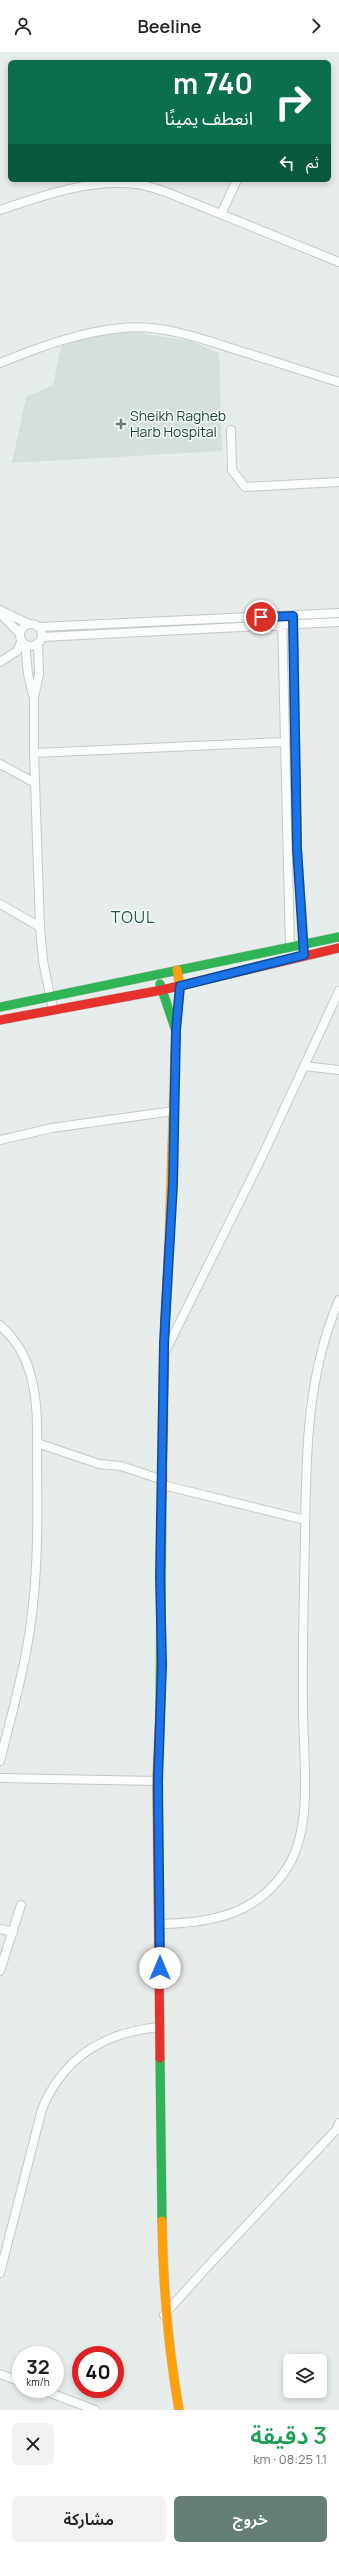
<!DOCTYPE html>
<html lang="ar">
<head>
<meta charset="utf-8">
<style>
  body { margin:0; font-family:Manrope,"Noto Sans Arabic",sans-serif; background:#f2f2f2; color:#222; direction:rtl; height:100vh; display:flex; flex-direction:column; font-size:15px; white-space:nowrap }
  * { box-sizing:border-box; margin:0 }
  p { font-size:13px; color:#767676 }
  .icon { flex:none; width:22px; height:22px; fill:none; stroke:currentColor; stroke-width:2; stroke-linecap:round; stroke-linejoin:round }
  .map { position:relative; height:2358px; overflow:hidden; direction:ltr }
  .panel { display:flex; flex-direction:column; background:#fff; flex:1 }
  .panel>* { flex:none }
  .top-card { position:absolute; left:8px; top:8px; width:323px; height:122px; border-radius:6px; box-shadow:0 2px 6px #0003; direction:rtl; background:#0b6e4f; color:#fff; overflow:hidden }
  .controls { position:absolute; left:283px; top:2302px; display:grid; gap:8px }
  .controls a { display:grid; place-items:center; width:44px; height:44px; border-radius:6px; background:#fff; box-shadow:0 2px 6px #0003; font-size:20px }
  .speed { position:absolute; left:12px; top:2294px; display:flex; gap:8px; font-size:20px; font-weight:700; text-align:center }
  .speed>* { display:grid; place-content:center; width:52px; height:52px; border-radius:50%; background:#fff; box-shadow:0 2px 6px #0003; line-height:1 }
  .speed small { font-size:10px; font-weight:400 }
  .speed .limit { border:6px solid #d22; background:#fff; color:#111 }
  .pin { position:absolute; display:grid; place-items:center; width:34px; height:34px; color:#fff; margin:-17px; border:2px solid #fff; border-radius:50%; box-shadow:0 1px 4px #0007 }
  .me { position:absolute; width:44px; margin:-22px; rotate:0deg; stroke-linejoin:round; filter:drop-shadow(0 0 3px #0008) }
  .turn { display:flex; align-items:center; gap:14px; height:84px; padding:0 12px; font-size:18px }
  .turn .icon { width:52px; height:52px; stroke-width:2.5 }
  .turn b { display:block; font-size:28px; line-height:34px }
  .then { display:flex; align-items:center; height:38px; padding:0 12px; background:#0003; gap:8px; font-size:15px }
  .round { display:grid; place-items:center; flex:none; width:42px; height:42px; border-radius:6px; background:#f2f2f2 }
  .headline { display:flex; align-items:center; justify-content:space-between; height:68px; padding:0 12px }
  h1 { font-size:24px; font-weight:600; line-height:30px; color:#1e9e55 }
  .primary-button { display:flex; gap:8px; margin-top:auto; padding:8px 12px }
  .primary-button a { flex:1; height:46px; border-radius:6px; background:#667f76; color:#fff; font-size:16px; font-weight:600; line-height:46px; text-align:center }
  .primary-button a+a { background:#f2f2f2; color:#222 }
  header { display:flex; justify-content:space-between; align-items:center; height:52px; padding:0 12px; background:#fff; font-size:18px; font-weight:600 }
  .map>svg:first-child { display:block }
</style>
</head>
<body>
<header><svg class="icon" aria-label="forward" viewBox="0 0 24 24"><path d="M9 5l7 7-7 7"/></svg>Beeline<svg class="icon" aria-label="person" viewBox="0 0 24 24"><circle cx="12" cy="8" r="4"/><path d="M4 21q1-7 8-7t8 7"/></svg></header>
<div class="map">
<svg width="339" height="2358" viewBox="0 0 339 2358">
  <rect width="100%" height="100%" fill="#e7edea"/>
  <path fill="#d5e0da" d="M133,280l58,9 28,12 3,98 -210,12 14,-66 27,-12 8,-39 36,-12z"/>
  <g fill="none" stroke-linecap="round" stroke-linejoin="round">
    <g stroke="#c4cac7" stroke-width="10">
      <path id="street" d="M0,158c44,-15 89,-31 136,-26 10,1 20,5 30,8l173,70
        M221,162l16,-34
        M0,311c39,-16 80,-31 122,-35 40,-4 81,11 118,23 33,10 66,21 99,31
        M231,378l1,40 13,17 94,-5
        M0,558l29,14
        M0,561l20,21
        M282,564l8,331
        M293,564l4,232 7,100
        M20 583a11 11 0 1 1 22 0a11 11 0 1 1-22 0Z
        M39,575l300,-14
        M42,585l297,-15
        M38,591l1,32 -5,22v56l6,174 3,34 10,48
        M25,592l3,30 5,21
        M0,610l17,-11 5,-10
        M34,701l251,-11
        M0,712l35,19
        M0,852l40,23
        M304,1014l35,4
        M0,1088l52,-12 121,-17
        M0,1273c14,13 25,29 30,48 9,30 7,62 7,93 1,62 1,125 -11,187 -7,36 -17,72 -26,108
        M165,1300l95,-191 79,-170
        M37,1391l62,21 22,2 42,14
        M163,1433l142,35
        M0,1726l157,3
        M160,1872c53,-1 101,-10 130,-61 23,-41 13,-109 13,-154 -1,-57 1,-114 2,-171 1,-81 1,-161 34,-238
        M0,1877l13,3
        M0,1919l21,-66
        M0,2221l42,-164c22,-53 63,-77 118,-82
        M164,2263l44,-49 128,-136 3,-7
        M0,2322l21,8
        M40,2337l55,21"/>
    </g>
    <g stroke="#c2cbc7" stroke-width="10">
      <path id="fast" d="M160,932l15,44
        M0,955l339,-70
        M160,1659l2,-214
        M160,2006l2,163"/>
    </g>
    <g stroke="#c2cbc7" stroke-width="10">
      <path id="slow" d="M169,1192l7,-214 4,-44 -3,-16
        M162,2169c1,64 6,126 17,189"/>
    </g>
    <g stroke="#c2cbc7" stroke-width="10">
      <path id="jam" d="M0,968l162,-30 177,-42
        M162,1445l3,-177 4,-76
        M160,1659l-3,70 3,277"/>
    </g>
    <use href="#street" stroke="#fbfcfc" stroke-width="8"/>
    <use href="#fast" stroke="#30b455" stroke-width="9"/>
    <use href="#slow" stroke="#ff9f0a" stroke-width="9"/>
    <use href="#jam" stroke="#e5322d" stroke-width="9"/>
  </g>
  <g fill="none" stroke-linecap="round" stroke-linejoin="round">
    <g stroke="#114b97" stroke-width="10">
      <path id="route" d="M160,1916l-2,-187 4,-117 -2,-87 4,-234 9,-159 3,-154 4,-44 124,-31 -7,-107 -4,-232 -32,1"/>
    </g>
    <use href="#route" stroke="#1a73e8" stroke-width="7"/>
  </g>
  <path fill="#667f76" stroke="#f6fbf8" stroke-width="1.5" d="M119 366h4v4h4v4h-4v4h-4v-4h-4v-4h4z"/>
  <g text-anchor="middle" stroke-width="3" stroke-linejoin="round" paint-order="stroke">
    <g font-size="14" fill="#214438" stroke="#f6fbf8" text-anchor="start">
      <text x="130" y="369">Sheikh Ragheb<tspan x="130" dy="16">Harb Hospital</tspan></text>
    </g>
    <g font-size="16" letter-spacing="1" fill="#1b5945" stroke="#f6fbf8">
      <text x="133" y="871">TOUL</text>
    </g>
  </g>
</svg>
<div class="controls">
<a><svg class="icon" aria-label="layers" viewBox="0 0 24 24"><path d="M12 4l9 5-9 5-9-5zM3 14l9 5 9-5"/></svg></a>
</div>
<div class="speed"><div>32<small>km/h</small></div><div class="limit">40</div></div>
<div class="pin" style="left:261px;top:565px;background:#d93025"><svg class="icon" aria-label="arrive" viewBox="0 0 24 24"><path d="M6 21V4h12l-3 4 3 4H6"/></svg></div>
<svg class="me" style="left:160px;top:1916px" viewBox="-20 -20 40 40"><circle r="19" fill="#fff"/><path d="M0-13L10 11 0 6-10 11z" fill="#1a73e8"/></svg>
<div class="top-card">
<div class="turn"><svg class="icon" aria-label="right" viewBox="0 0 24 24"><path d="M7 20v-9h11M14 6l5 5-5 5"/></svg><div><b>740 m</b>انعطف يمينًا</div></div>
<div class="then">ثم<svg class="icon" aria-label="left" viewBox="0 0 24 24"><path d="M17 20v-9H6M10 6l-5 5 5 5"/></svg></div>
</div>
</div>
<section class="panel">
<div class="headline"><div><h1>3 دقيقة</h1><p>1.1 km · 08:25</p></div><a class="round"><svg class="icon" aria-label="close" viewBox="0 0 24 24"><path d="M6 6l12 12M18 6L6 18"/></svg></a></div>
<div class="primary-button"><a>خروج</a><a>مشاركة</a></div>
</section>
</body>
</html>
